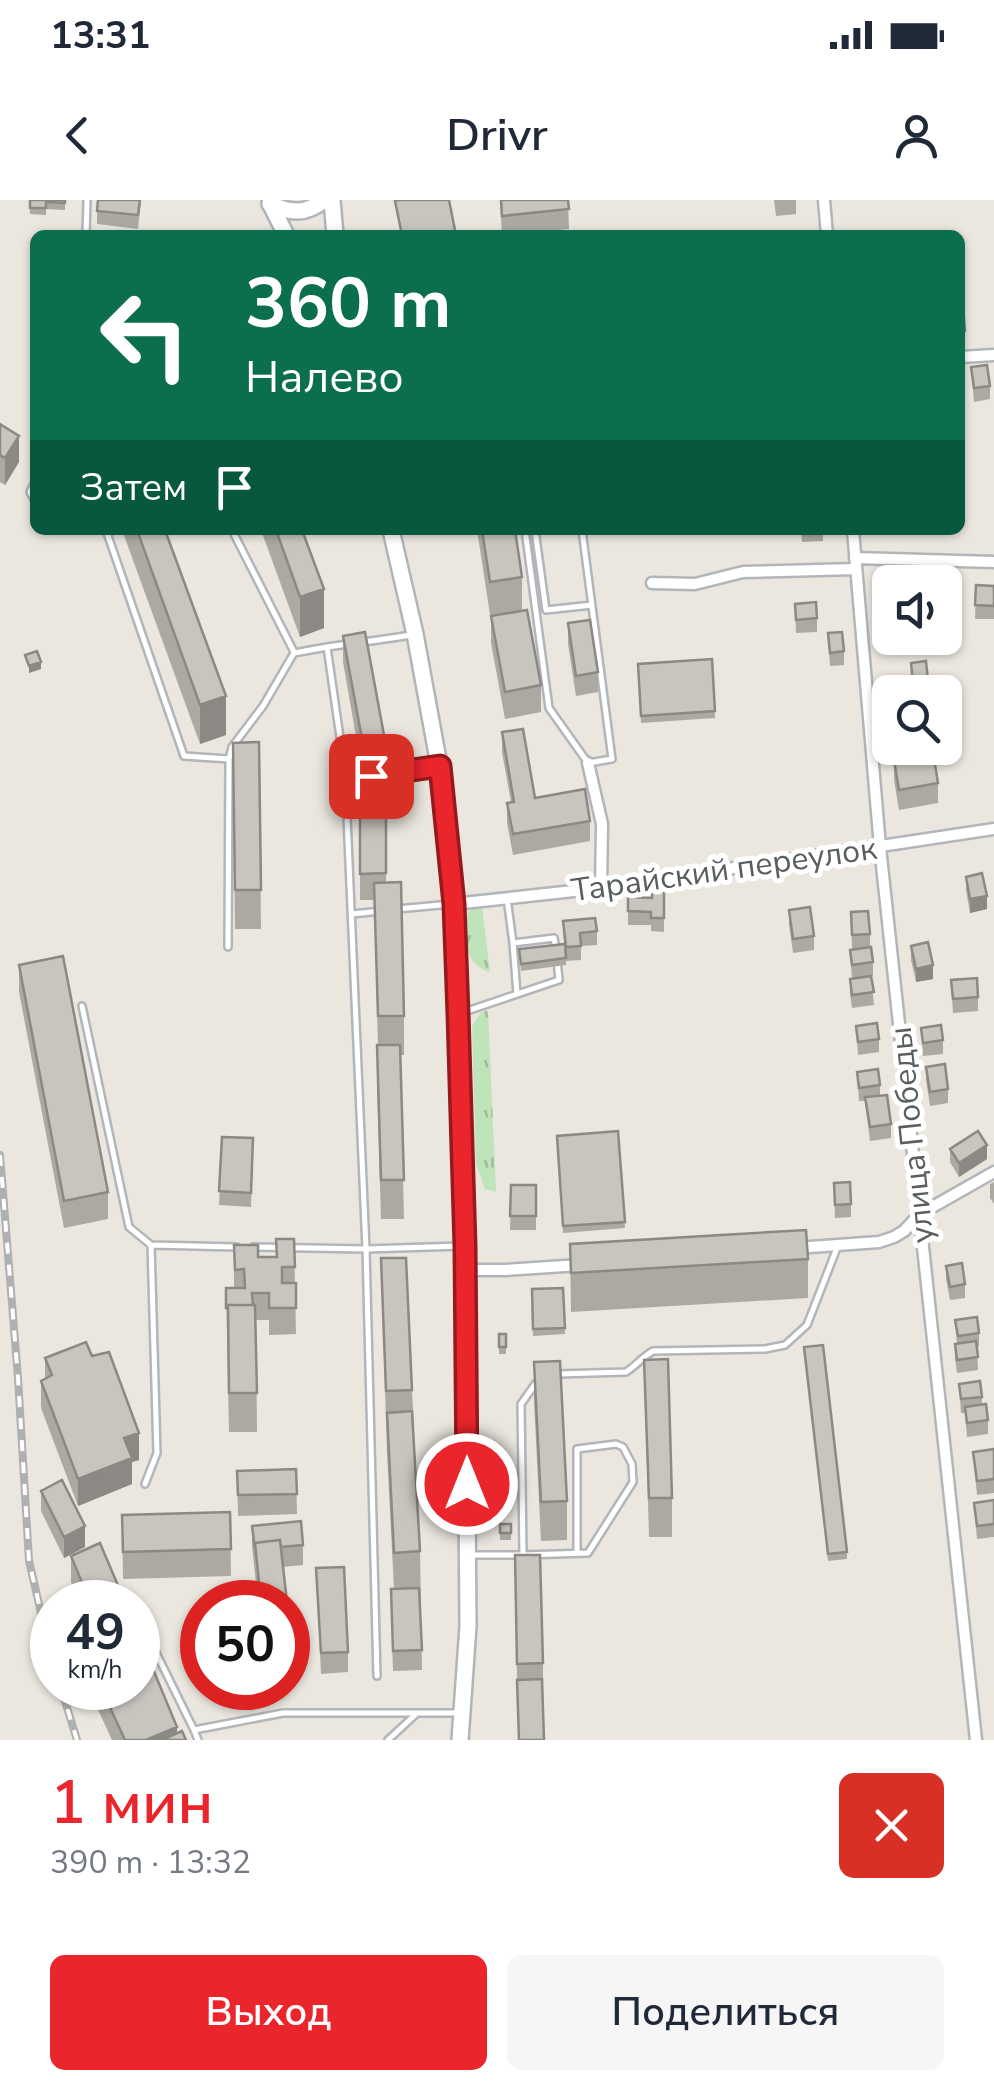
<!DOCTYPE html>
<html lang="ru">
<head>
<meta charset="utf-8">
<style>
  body { margin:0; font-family:"Nunito Sans",sans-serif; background:#f6f6f7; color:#1f2937; height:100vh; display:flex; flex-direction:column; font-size:38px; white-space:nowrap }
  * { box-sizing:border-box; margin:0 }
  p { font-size:32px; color:#747a83 }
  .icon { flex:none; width:55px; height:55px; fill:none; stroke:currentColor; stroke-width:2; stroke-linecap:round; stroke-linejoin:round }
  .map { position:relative; height:1540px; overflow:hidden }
  .side { display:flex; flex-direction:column; background:#fff; flex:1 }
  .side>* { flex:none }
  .hud { position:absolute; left:30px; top:30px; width:935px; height:305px; border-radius:15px; box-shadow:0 2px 8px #0004; background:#0b6e4f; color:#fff; overflow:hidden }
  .controls { position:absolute; left:872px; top:365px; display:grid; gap:20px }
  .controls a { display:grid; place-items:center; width:90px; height:90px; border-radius:15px; background:#fff; box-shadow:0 2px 8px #0004; font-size:50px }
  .speed { position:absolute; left:30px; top:1380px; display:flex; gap:20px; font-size:50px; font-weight:700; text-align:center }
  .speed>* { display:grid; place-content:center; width:130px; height:130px; border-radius:50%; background:#fff; box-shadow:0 2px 8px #0004; line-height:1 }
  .speed small { font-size:25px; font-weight:400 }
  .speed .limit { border:15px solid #d22; background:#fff; color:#111 }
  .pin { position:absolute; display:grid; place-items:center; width:85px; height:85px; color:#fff; margin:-42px; border-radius:20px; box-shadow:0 5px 15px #0006 }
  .me { position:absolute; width:110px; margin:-55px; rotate:0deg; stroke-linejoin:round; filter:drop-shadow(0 0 8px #0008) }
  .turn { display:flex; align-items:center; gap:35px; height:210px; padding:0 50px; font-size:45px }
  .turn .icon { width:130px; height:130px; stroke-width:2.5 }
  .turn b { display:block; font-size:70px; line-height:85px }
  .then { display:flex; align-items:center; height:95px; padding:0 50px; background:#0003; gap:20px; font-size:38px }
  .round { display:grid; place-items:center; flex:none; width:105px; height:105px; border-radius:15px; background:#f6f6f7 }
  .head { display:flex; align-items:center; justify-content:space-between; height:170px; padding:0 50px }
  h1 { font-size:60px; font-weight:600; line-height:75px; color:#ea262c }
  .button { display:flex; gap:20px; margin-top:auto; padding:20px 50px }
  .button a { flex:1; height:115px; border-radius:15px; background:#ea262c; color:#fff; font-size:40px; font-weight:600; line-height:115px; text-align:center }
  .button a+a { background:#f6f6f7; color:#1f2937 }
  .status { display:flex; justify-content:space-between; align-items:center; height:70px; padding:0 50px; background:#fff; direction:ltr }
  .status svg { height:28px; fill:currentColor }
  header { display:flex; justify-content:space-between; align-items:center; height:130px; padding:0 50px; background:#fff; font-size:45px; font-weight:600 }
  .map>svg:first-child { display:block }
</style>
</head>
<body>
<div class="status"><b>13:31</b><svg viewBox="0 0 49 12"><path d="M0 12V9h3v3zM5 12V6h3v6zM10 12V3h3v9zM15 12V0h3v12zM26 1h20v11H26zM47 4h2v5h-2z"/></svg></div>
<header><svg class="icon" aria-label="back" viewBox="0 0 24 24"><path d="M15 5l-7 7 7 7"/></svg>Drivr<svg class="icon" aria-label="person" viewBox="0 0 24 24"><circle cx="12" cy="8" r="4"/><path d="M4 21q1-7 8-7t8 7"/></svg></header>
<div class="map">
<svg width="994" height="1540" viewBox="0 0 994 1540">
  <defs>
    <pattern id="grass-tufts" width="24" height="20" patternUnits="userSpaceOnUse" patternTransform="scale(2.5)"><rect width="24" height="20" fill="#bfe4ba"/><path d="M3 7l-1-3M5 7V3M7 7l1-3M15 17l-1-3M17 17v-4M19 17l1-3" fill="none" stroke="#9ebc9b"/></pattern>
  </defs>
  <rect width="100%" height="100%" fill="#ebe7df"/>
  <path fill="url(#grass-tufts)" d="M482,706l8,66c-27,-7 -26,-36 -22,-60l7,-5z
    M488,810l8,182 -11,-3 -9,-25 -4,-138 8,-13z"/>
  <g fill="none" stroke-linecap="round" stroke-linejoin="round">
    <g stroke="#b2b6ba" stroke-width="10">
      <path id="lane" d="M86,35l1,-35
        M35,282l-5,10 5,9
        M106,330l78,226 45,3
        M232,330l62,122
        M525,330l24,178 39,55 24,-4 -30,-229
        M535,330l11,80 46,-5
        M364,442l48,-7
        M348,444l-21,3 18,125 21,477 11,427
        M383,574l54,-8
        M507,698l6,45 41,-5 2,11
        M397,709l54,-5
        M352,714l29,-3
        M513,743l4,51
        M228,747l1,-188 3,-12 31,-41 31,-53 33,-6
        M82,806l47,221 22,18
        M461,813l98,-33 -2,-20
        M253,1047l113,2 96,-3
        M558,1174l68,-2c10,-6 16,-15 27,-21l112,-2 20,-4 22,-20 30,-77
        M145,1284l12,-31 -6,-208 86,2
        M471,1355h52l-2,-151 15,-21
        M523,1355l65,-2 45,-71 -1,-18 -9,-17 -7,-3 -39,5v104
        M129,1398l2,4
        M138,1416l56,114 89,-17h176
        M194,1530l4,10
        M388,1540l27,-25"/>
    </g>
    <g stroke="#b2b6ba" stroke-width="15">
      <path id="street" d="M824,0l3,35
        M960,157l34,-2
        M853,330l27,317 96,893
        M855,358l139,4
        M652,383l43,1 48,-12 113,-3
        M588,563l14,61 -1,64
        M454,704l147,-16 393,-59
        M796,1048l83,-6 15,-5 10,-6 16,-17 74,-42
        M465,1070h40l75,-5"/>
    </g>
    <g stroke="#b1b5ba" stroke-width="20">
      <path id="secondary" d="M332,0l3,35
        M270,3l16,32
        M270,4c20,9 36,11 54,-4
        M391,330l24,104 24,131 15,139 11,342 3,380 -8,114"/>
    </g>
    <use href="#lane" stroke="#fff" stroke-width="5"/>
    <use href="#street" stroke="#fff" stroke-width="10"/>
    <use href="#secondary" stroke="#fff" stroke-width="15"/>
    <g stroke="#afb0b0" stroke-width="8">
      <path id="rail" d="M0,955l18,223 11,183 23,99
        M61,1488l16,52"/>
    </g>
    <use href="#rail" stroke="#fff" stroke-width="4" stroke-dasharray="11" stroke-linecap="butt"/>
  </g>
  <path fill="#aca9a3" d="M30,0h35v10l-19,-1v6l-16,-1z
    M141,0l-3,29 -41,-5v-13z
    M500,0h68l1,29 -67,6z
    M774,0h22v14l-20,2z
    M960,107l5,24v14h-5z
    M971,167l19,19v13l-16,3z
    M0,224l19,38 -14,23 -5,-3z
    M122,330h43l61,205 -26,9z
    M261,330h41l22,98 -24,9z
    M477,330h38l7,47v34l19,74v27l-36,7 -14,-76v-22z
    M801,330h22v11l-21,1z
    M922,330h21v2l-21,1z
    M976,385l18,1v33h-19z
    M795,404l22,14v14l-21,1z
    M890,414v24h11v4l-20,1 -1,-28z
    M568,423l30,49v20l-22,4 -8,-52z
    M828,433l16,18v14l-14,1z
    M343,436l41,99v27l-16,3 18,-1v118l18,134v39h-4l4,164h-23l-4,-135 1,-39 -4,-145h-14v-135h1l-18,-103z
    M712,459l3,59 -74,5 -3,-59z
    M911,463l17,18v11h-15z
    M502,532l33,66 55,23v20l-77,14 -6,-32v-20l4,-1 -9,-50z
    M259,542l2,187h-26l-2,-186z
    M894,560l44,23v20l-39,7 -5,-30z
    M966,677l21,32 -17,4 -4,-23z
    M664,691v41l-13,-1v-6h-23v-28l24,1z
    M789,710l25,26v14l-21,3 -4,-29z
    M851,712l19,22v13l3,15v14h-2l3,29 -22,3 -2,-15v-14h2l-2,-29 2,-1z
    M563,721l34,10v14l-16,1v14l-15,1v4l-45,6 -2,-22 45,-5z
    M911,746l22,33 -17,3 -5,-22z
    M19,765l89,227v27l-44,9 -45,-236z
    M951,780l27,17v14l-25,2z
    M856,826l23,13v13l-21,3z
    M921,828l22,12v14l-20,2z
    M926,867l22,22v14l-18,3 -4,-26z
    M857,872l23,13v10l11,29v14l-21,3 -5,-40h-6z
    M618,931l7,97 -62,5 -6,-97z
    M222,937l31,1 -2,69 -32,-2z
    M950,949l37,10 -28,18 -9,-15z
    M994,982v22l-4,-6v-14z
    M834,983l17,21v13l-16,1z
    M511,985h25v45h-26z
    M294,1039l2,95 -27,1v-15h-13l1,112h-28l-3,-144h8v-43l24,12h18z
    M570,1044l238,15v39l-237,14z
    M381,1058l31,132 8,161 2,119 -29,1 -2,-62 3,-20 -7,-137z
    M946,1066l19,18v14l-15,2 -4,-21z
    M563,1088l2,46 -32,2 -1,-47z
    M955,1120l24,13v14h-2l1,23 -21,3 -2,-15v-14h2z
    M499,1134h7v20h-7z
    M804,1147l43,205v7l-19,2z
    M92,1156l47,104 -7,2v22l-54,22 -37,-98v-27l4,-2v-21z
    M644,1160l28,138v39h-23z
    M534,1162l33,139v39l-26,1 -7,-140z
    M959,1184l23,13v8l6,15v14l-21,3 -2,-24h-4z
    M994,1249v44l-17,2 -4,-43z
    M296,1269l1,45 -59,2 -1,-45z
    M41,1291l44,56 -21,11 -23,-47z
    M994,1300v37l-17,2 -3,-36z
    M230,1312l1,64 -108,3 -1,-64z
    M500,1324h11v16h-11z
    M252,1326l51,19v20l-20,2 4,35h-29l-6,-56z
    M515,1355l28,108v21l-26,-4z
    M71,1356l54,46h-46l-8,-20z
    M316,1368l32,84v20l-27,2z
    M288,1410l2,27v27h-2z
    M88,1488h50l39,45 9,7h-74z"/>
  <path fill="#8c8985" d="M19,236v26l-14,23v-27z
    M324,389v39l-24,9v-40z
    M41,462v7l-12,4v-7z
    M226,496v39l-26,9v-39z
    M987,696v13l-17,4v-14z
    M933,765v14l-17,3v-13z
    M987,945v14l-28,18v-14z
    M139,1233v27l-7,2v22l-54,22v-27l46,-41z
    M85,1326v21l-21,11v-21z
    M177,1527v13h-31z"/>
  <path fill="#c8c4be" stroke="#8c8985" stroke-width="2.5" d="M30,0h35v3l-19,-1v6h-16z
    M98,0h42l-2,15 -41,-4z
    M398,0h51l7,35h-54l-7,-34z
    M501,0h67l1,9 -67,7z
    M963,106l2,25 -5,1v-25z
    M987,165l3,21 -16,2 -3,-21z
    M0,224l19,12 -14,22 -5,-3z
    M137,330h28l61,166 -26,9z
    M276,330h26l22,59 -24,8z
    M482,330h33l7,47 -32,5z
    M976,385l18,1v20l-19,-1z
    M816,402l1,16 -21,2 -1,-16z
    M527,410l14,75 -36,7 -14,-76z
    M890,414v15l-9,1 -1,-15z
    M590,420l8,52 -22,4 -8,-53z
    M365,432l19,103 -22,4 -19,-103z
    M842,432l2,19 -14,2 -2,-20z
    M37,451l4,11 -12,4 -4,-11z
    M712,459l3,52 -74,5 -3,-52z
    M926,461l2,20 -15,2 -2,-20z
    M523,529l12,69 50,-9 5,32 -77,13 -6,-31 7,-1 -12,-70z
    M259,542l2,148h-26l-2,-147z
    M933,552l5,31 -39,7 -5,-30z
    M386,564v109l-26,1v-109z
    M982,673l5,23 -17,3 -4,-22z
    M401,682l3,134h-26l-4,-133z
    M652,690l12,1v27h-13v-6l-23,-1v-14l24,1z
    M810,707l4,29 -21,3 -4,-29z
    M868,711l2,23 -18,1 -1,-23z
    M595,718l2,13 -17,2 1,13 -15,1 -3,-26z
    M928,742l5,23 -17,4 -5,-23z
    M565,744l1,14 -45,6 -2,-15z
    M871,747l2,15 -21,3 -2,-15z
    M63,756l45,236 -44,9 -45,-236z
    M871,776l3,16 -22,3 -2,-16z
    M977,778l1,19 -25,2 -2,-19z
    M877,823l2,16 -21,3 -2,-16z
    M941,825l2,15 -20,3 -2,-15z
    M377,845h23l4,135h-23z
    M945,864l3,25 -18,3 -4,-25z
    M878,869l2,16 -21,3 -2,-16z
    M887,895l4,29 -21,3 -5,-30z
    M618,931l7,91 -62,4 -6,-90z
    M978,931l9,14 -28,18 -9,-14z
    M222,937l31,1 -2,55 -32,-2z
    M850,982l1,22 -16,1 -1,-22z
    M511,985h25v31h-26z
    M806,1030l2,29 -237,14 -1,-29z
    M276,1039h18l1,28h-13v16h14v25h-27v-15h-17l1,12h-25v3h-2v-20h19l-1,-19 -9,1 -1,-25h24v12h19z
    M381,1058h25l6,132 -26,1z
    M962,1063l3,21 -15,3 -4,-21z
    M563,1088l2,40 -32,1 -1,-40z
    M228,1105h27l2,88h-28z
    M977,1117l2,16 -21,3 -3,-16z
    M499,1134h7v13h-7z
    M976,1141l2,16 -21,3 -2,-16z
    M86,1142l6,14 17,-4 30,81 -15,5 8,20 -54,21 -37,-98 11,-6 -7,-17z
    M823,1145l24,207 -19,2 -24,-207z
    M668,1159l4,139h-23l-5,-138z
    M560,1161l7,140 -26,1 -7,-140z
    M980,1181l2,16 -21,2 -2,-15z
    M986,1204l2,16 -21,3 -2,-16z
    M412,1211l8,140 -26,2 -7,-140z
    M994,1249v30l-17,2 -4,-29z
    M296,1269l1,25 -59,1 -1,-24z
    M62,1280l23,46 -21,11 -23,-46z
    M994,1300v24l-17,2 -3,-23z
    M230,1312l1,37 -108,3 -1,-37z
    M301,1321l2,24 -22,2 -1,-7 -25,3v6l-3,-23z
    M500,1324h11v9h-11z
    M280,1340l7,62h-26l-6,-59z
    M100,1343l25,59h-35l-19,-46z
    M515,1355h25l3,108 -26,1z
    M344,1367l4,85 -27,1 -5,-85z
    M419,1388l3,62 -29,1 -2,-62z
    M288,1410l2,27 -2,1z
    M138,1433l39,94 -31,13h-21l-24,-52h37z
    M542,1479l2,61h-25l-2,-60z
    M182,1531l4,9h-24z"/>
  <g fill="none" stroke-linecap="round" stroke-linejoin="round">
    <g stroke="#98191d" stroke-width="25">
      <path id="route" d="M371,576l69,-10 14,138 4,110 7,232 2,238"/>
    </g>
    <use href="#route" stroke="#ea262c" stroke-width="18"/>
  </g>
  <g text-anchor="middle" stroke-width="10" stroke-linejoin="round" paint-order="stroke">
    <g font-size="32" fill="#585d60" stroke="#fff">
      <text transform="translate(724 669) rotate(-8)" y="11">Тарайский переулок</text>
      <text transform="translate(911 935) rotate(-96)" y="11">улица Победы</text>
    </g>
  </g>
</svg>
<div class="controls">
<a><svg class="icon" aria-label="sound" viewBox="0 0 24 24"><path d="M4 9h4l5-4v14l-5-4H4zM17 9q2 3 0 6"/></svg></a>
<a><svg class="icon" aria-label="search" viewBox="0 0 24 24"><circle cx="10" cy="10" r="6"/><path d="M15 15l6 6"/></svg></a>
</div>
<div class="speed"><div>49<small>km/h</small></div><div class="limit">50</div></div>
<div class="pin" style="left:371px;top:576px;background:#d93025"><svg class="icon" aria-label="arrive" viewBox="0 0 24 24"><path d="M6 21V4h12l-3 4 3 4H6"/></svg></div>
<svg class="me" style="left:467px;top:1284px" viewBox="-20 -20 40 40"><circle r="17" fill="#ea262c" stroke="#fff" stroke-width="3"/><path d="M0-11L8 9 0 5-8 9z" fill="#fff"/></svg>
<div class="hud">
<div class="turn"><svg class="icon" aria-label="left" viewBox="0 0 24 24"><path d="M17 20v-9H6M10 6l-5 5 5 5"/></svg><div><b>360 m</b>Налево</div></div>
<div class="then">Затем<svg class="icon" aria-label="arrive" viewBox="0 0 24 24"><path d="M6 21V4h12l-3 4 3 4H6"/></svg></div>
</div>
</div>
<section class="side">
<div class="head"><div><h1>1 мин</h1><p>390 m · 13:32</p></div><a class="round" style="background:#d93025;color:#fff"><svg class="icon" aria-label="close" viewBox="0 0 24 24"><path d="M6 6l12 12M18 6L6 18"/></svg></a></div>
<div class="button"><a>Выход</a><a>Поделиться</a></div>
</section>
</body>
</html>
